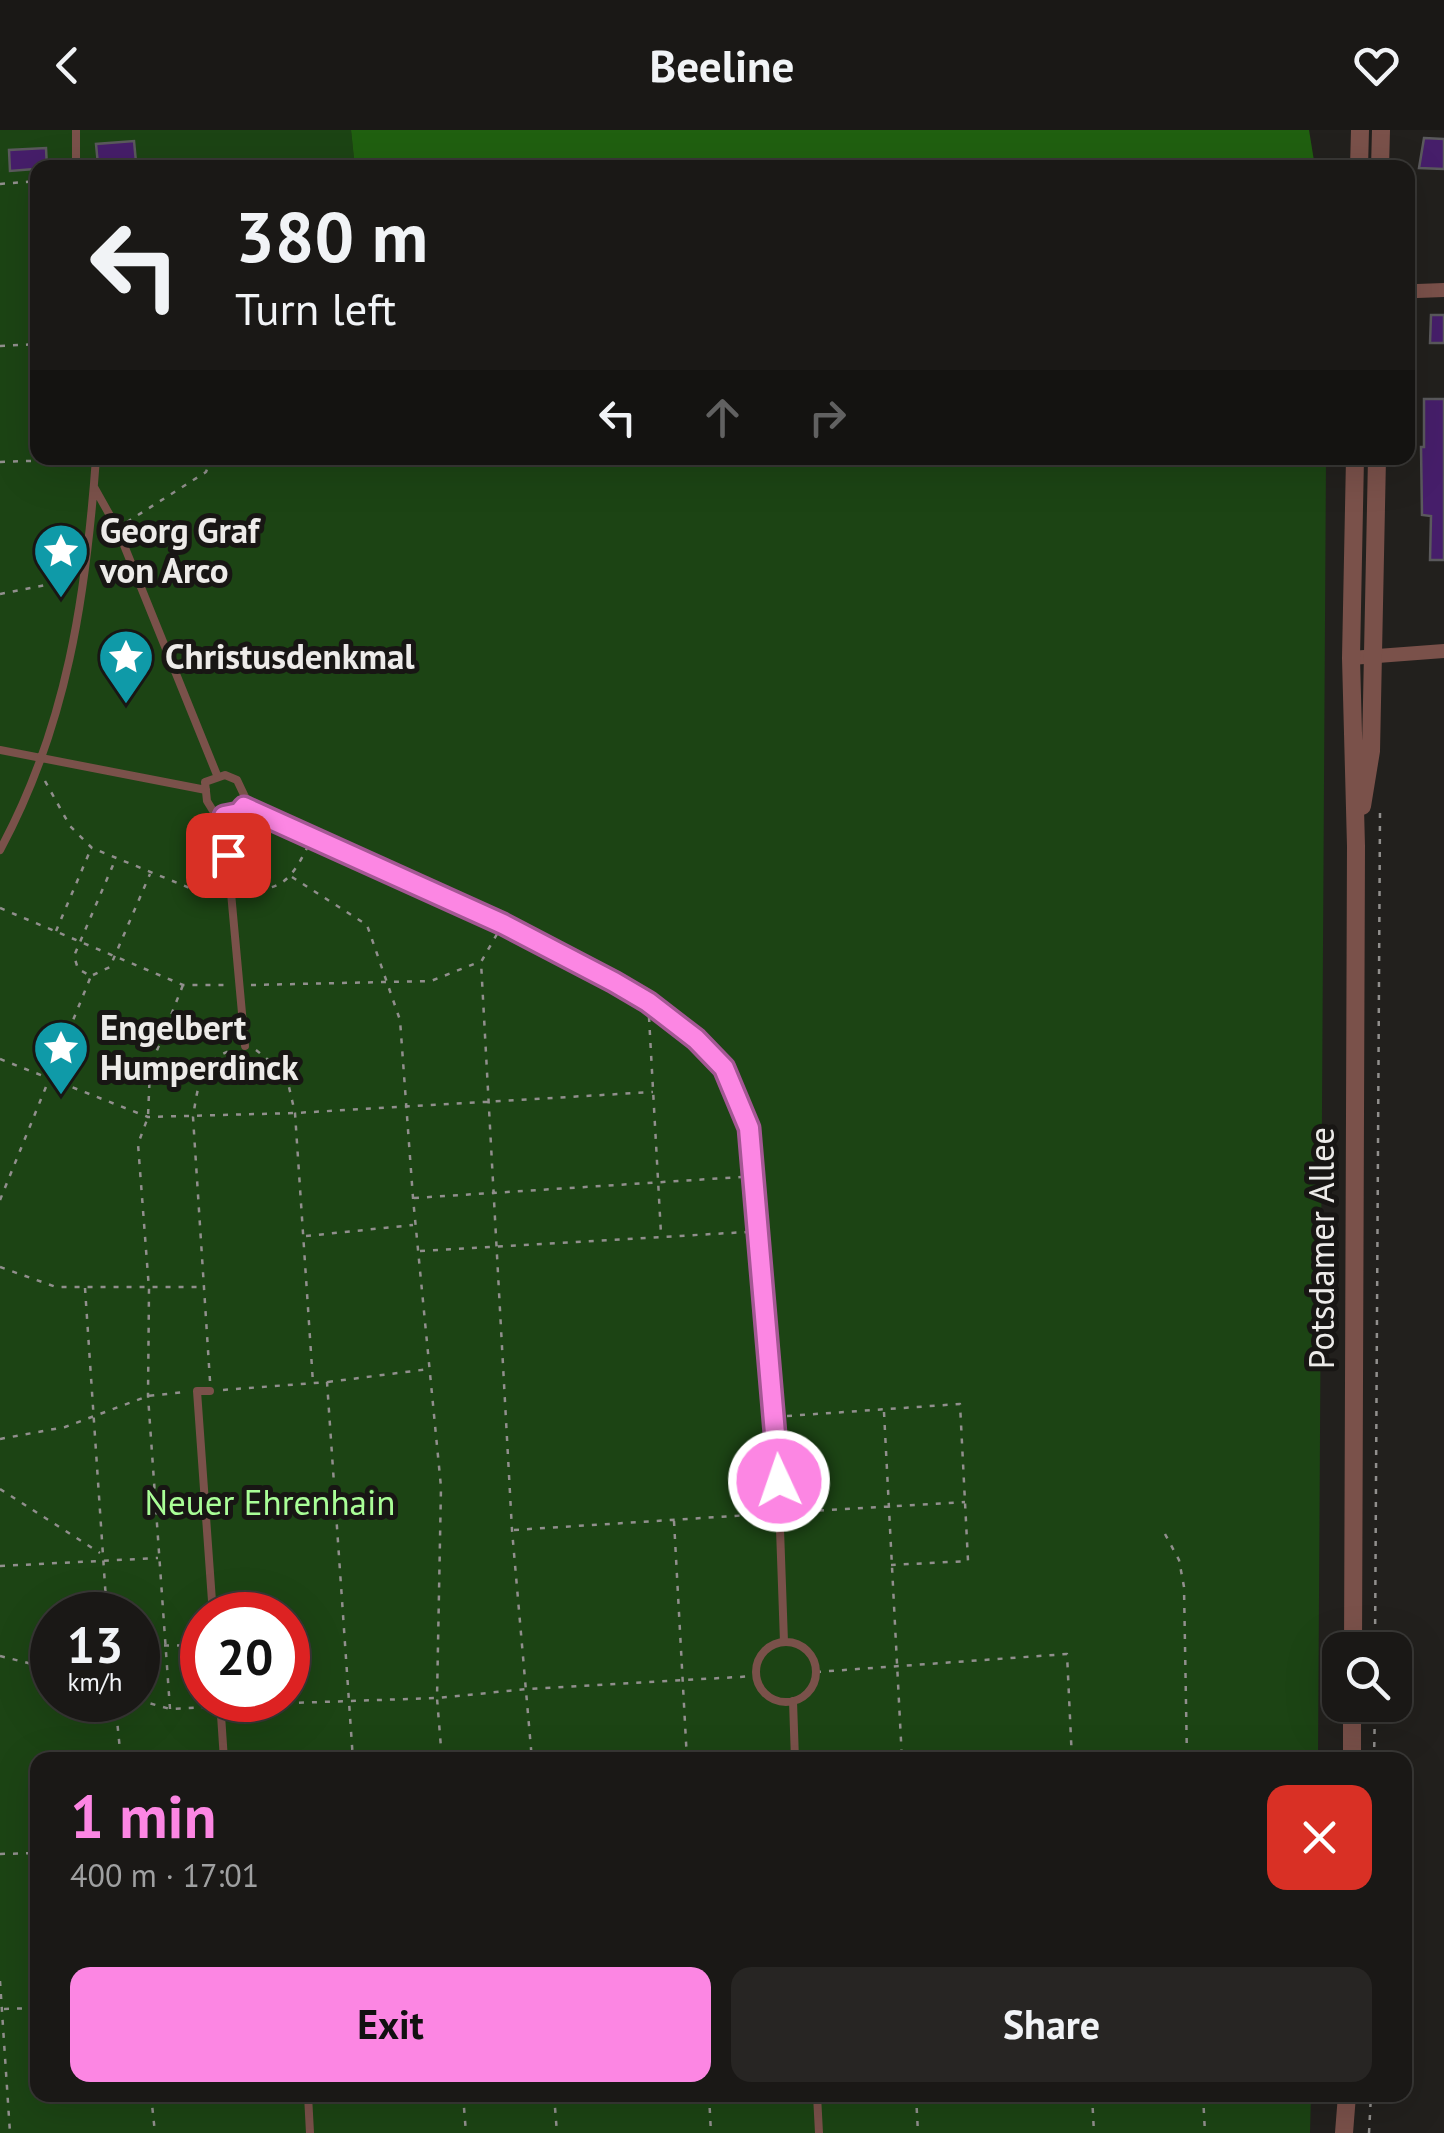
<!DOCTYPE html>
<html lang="en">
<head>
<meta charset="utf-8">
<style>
  body { margin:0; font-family:"PT Sans",sans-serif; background:#272523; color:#f1f3f6; height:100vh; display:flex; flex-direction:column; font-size:38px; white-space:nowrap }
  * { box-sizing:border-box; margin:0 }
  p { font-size:32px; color:#9fa0a1 }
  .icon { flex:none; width:55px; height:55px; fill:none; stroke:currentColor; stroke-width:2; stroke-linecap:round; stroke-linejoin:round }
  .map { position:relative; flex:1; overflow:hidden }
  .panel { position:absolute; left:30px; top:1622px; width:1382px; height:350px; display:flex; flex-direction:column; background:#1a1816; border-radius:20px; box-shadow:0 10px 40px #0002,0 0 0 2px #383735 }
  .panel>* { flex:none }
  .guide { position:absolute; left:30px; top:30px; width:1385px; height:305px; border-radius:20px; box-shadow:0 10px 40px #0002,0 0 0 2px #383735; background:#1a1816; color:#f1f3f6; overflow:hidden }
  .tools { position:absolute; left:1322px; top:1502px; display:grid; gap:20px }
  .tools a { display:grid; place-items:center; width:90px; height:90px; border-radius:20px; background:#1a1816; box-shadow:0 10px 40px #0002,0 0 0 2px #383735; font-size:50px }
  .speed { position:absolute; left:30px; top:1462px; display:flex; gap:20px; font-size:50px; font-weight:700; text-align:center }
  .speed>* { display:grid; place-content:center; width:130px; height:130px; border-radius:50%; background:#1a1816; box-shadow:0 10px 40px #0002,0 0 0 2px #383735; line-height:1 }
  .speed small { font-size:25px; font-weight:400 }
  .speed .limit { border:15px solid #d22; background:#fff; color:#111 }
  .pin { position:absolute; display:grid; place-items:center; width:85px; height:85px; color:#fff; margin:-42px; border-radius:20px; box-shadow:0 5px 15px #0006 }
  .me { position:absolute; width:110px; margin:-55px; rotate:357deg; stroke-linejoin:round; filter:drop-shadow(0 0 8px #0008) }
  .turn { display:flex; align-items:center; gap:35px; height:210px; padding:0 40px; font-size:45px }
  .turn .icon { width:130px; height:130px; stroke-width:2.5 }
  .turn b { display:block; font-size:70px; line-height:85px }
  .lanes { display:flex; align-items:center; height:95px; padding:0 40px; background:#0003; justify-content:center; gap:50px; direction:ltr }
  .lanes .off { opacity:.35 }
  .round { display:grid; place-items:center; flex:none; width:105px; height:105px; border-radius:20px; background:#272523 }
  .head { display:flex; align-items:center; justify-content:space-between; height:170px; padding:0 40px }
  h1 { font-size:60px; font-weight:600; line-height:75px; color:#fc86e3 }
  .action { display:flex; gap:20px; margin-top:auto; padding:20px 40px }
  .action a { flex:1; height:115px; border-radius:20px; background:#fc86e3; color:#111; font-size:40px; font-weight:600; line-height:115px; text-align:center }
  .action a+a { background:#272523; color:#f1f3f6 }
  header { display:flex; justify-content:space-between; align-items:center; height:130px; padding:0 40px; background:#1a1816; font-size:45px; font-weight:600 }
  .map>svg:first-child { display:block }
</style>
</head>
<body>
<header><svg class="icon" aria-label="back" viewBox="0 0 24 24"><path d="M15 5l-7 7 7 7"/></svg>Beeline<svg class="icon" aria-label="heart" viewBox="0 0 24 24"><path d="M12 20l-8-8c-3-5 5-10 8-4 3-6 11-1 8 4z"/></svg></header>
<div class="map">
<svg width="1444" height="2003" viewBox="0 0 1444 2003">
  <rect width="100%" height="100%" fill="#22201d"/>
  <path fill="#1c4414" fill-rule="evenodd" d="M0,0h351l4,37 -317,1v290h1288l-8,1302h-1280v335h1273l-1,38h-1310zM52,1485h86v85h-86zM202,1485h86v85h-86z"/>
  <path fill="#206010" d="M351,0h958l6,37 -960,1z"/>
  <path fill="#461e6a" stroke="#5a595c" stroke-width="2.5" d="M1424,8l20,1v30l-25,-1z
    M134,11l2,21 -38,3 -2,-21z
    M46,18l1,20 -37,3 -1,-21z
    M1431,185h13v28h-14z
    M1424,269h20v161h-14l1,-44 -9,-1 -1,-68h3z"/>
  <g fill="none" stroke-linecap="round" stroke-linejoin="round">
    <path stroke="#918f8d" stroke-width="2.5" stroke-dasharray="5 8" stroke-linecap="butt" d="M0,54l38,-3
      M0,216l38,-2
      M0,332l85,-3
      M127,392l79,-50 5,-14
      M0,464l72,-14
      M45,651l25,45 22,22 105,43 21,-1
      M292,747l75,48 33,95 13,178 28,289 -4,211 5,62
      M246,760c36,1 46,-12 61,-42
      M0,778l183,77h45
      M56,801l34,-80
      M497,804l-16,28 31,568 20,230
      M93,845l17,-8 40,-93
      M251,855l180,-4 48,-19
      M649,887l12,217
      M256,920l30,24 9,39 18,270
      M0,929l148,58 147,-4 358,-21
      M414,1068l327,-21
      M0,1070l91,-224 -13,-7 -4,-13 42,-98
      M306,1106l107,-11
      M420,1121l327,-19
      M0,1137l56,20h147
      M85,1158l22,327
      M210,1251l-17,-264c5,-31 7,-58 42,-68
      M328,1252l101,-13
      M223,1260l104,-8 26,378
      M884,1282l18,348
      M787,1286l173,-12 8,157 -77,4
      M0,1309l65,-12 83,-31 37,-4
      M0,1359l100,64
      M793,1382l172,-10
      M674,1391l13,239
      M514,1400l251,-16
      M1165,1404l14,26 5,27 3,173
      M0,1436l158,-8
      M138,1516l64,-1
      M1375,1520l5,-838
      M0,1526l52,13
      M816,1542l251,-18 5,106
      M115,1570l6,60
      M138,1570l32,9 36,-2
      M234,1575l203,-7 90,-9 229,-13
      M170,1579l-22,-313 1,-107 -11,-145 10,-27 2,-49 33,-83
      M1374,1630l1,-55
      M0,1724l38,-1
      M0,1851l10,152
      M4,1879l34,-1
      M151,1965l4,38
      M463,1965l3,38
      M554,1965l3,38
      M709,1965l2,38
      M916,1965l2,38
      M1092,1965l2,38
      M1203,1965l2,38
      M1369,2003l2,-38"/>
    <path stroke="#7a514a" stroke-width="8" d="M76,38v-38
      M94,357l23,41 100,247
      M0,620l206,40
      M225,645l12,5 9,19 -7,14 -15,3 -9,-2 -8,-13 -2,-19z
      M244,677l259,117 111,58 34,20 49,37 27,29 25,60 6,48 21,240 8,226
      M224,686l21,230
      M0,720c67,-124 86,-254 96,-392
      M210,1261h-13l16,224
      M756 1542a30 30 0 1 1 60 0a30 30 0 1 1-60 0Z
      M220,1570l4,60
      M793,1571l2,59
      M308,1965l2,38
      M817,1965l2,38"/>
    <path stroke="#7a514a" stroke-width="14" d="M1417,161l27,-1
      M1351,528l93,-7"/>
    <path stroke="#7a514a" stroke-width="18" d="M1359,38l1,-38
      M1380,38l1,-38
      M1362,676l9,-55 6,-293
      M1353,1520l3,-804 -5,-188 4,-200
      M1352,1630v-55
      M1344,2003l3,-38"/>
  </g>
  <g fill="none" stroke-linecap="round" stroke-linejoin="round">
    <g stroke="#a45794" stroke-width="25">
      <path id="route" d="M228,725l-4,-39 15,-3 5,-6 259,117 111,58 34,20 48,37 28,29 25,60 30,353"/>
    </g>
    <use href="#route" stroke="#fc86e3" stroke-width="18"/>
  </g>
  <defs>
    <g id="sight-pin" transform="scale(2.875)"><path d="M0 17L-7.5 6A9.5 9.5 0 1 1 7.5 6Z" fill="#0f9aa8" stroke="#181614"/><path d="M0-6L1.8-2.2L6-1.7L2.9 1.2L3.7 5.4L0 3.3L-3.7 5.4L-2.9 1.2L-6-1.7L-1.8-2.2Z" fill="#fff"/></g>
  </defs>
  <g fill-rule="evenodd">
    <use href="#sight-pin" x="61" y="421"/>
    <use href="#sight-pin" x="126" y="527"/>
    <use href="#sight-pin" x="61" y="918"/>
  </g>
  <g text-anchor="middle" stroke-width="10" stroke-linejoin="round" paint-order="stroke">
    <g font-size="35" font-weight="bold" fill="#edebe9" stroke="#181614" text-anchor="start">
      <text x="100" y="413">Georg Graf<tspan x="100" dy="40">von Arco</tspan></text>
      <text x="165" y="539">Christusdenkmal</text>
      <text x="100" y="910">Engelbert<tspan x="100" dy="40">Humperdinck</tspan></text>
    </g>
    <g font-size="35" fill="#edebe9" stroke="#181614">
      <text transform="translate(1322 1118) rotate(-90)" y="12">Potsdamer Allee</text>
    </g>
    <g font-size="35" fill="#a9fe97" stroke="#181614">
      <text x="270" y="1385">Neuer Ehrenhain</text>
    </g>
  </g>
</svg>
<div class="tools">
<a><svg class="icon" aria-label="search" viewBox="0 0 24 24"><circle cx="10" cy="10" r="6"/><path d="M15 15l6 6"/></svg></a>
</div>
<div class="speed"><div>13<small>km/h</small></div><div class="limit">20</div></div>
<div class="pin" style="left:228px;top:725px;background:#d93025"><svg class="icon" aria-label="arrive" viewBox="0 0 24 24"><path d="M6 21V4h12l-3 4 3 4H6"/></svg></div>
<svg class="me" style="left:779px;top:1351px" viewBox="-20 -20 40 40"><circle r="17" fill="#fc86e3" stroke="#fff" stroke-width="3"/><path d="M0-11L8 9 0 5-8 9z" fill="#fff"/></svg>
<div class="guide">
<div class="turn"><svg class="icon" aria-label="left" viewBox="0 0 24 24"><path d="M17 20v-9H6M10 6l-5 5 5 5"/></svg><div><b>380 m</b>Turn left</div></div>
<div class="lanes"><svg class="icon" aria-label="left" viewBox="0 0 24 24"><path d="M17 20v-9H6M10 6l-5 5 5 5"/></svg><svg class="icon off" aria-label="ahead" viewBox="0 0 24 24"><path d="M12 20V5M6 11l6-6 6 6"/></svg><svg class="icon off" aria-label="right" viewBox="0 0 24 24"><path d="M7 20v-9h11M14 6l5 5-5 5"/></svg></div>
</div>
<section class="panel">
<div class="head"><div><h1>1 min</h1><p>400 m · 17:01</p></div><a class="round" style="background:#d93025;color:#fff"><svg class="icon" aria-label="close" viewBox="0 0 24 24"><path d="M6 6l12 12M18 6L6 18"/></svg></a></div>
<div class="action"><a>Exit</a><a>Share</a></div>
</section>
</div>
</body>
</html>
